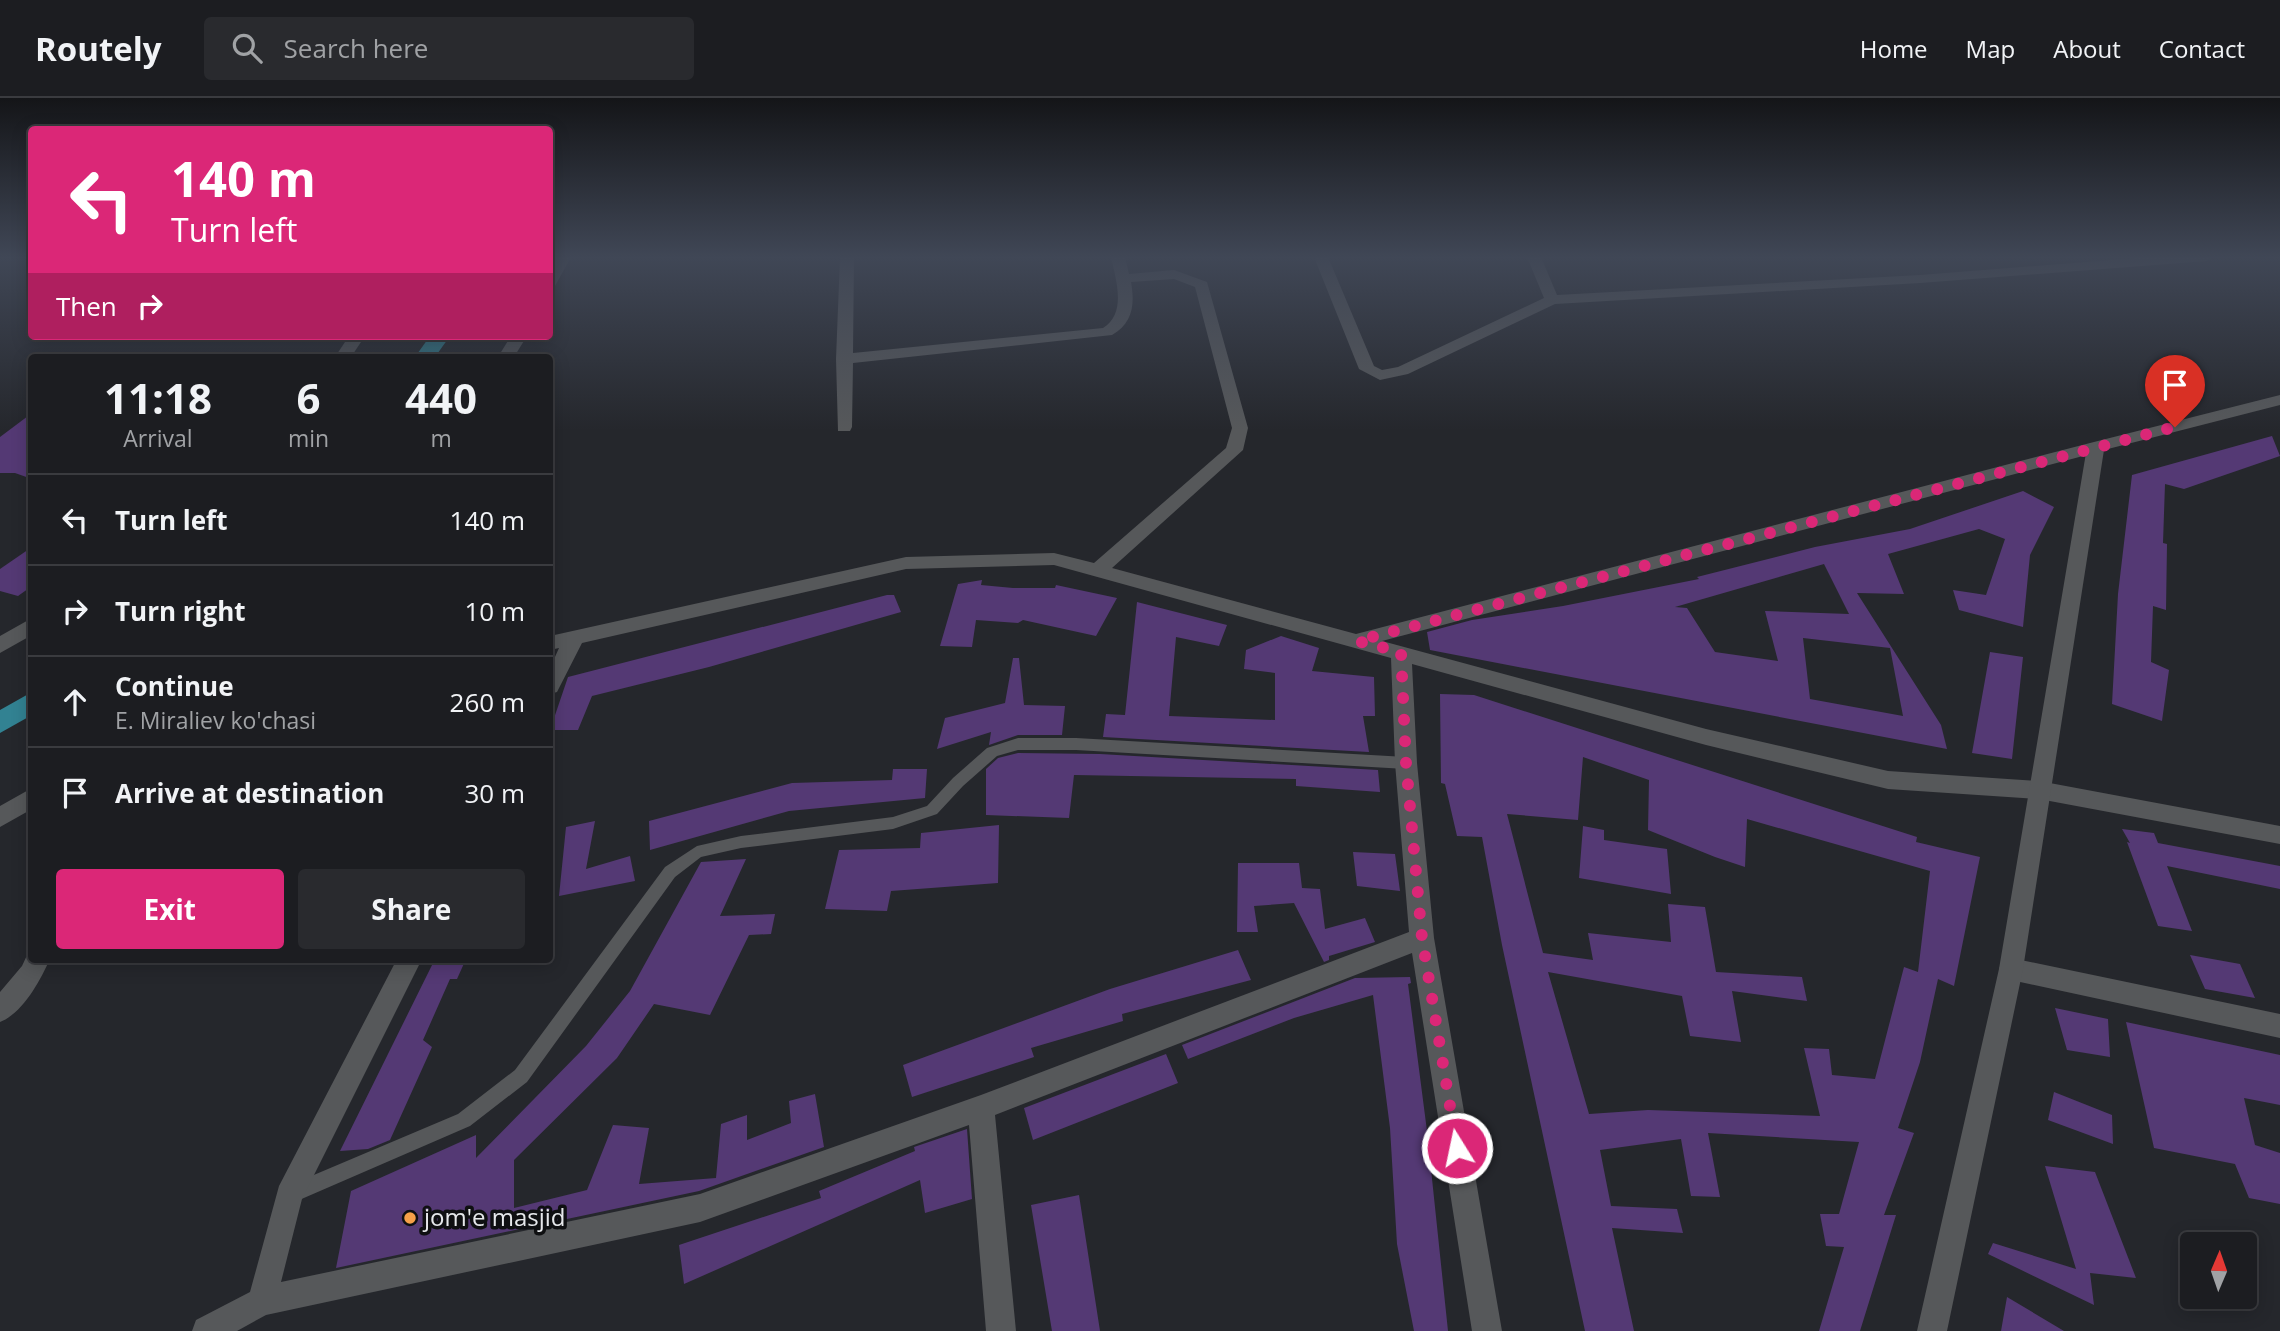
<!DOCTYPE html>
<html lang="en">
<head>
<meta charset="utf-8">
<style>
  body { margin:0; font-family:"Open Sans",sans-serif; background:#292a2e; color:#f1f3f6; height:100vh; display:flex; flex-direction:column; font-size:26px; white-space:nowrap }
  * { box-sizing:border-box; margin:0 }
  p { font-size:23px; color:#a0a2a5 }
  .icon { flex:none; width:38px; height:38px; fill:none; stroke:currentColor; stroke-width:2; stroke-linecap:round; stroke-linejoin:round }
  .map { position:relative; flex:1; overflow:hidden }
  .panel { position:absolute; left:28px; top:256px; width:525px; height:609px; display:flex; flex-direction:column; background:#1c1d21; border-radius:7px; box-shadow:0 4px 18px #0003,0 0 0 2px #3a3b3f }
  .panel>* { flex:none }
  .top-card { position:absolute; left:28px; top:28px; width:525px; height:214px; border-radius:7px; box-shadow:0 4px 18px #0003,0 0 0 2px #3a3b3f; background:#db2777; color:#fff; overflow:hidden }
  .needle { width:46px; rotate:2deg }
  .controls { position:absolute; left:2180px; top:1134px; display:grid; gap:14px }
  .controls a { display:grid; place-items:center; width:77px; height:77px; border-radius:7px; background:#1c1d21; box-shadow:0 4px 18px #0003,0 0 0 2px #3a3b3f; font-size:35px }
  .pin { position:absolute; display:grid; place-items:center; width:60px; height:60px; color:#fff; margin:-72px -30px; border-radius:50% 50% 50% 0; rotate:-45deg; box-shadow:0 0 7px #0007 }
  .pin .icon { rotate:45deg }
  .me { position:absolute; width:77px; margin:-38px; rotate:350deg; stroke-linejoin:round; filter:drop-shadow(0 0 5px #0008) }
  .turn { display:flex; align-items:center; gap:24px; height:147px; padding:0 28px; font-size:32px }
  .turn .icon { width:91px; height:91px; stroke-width:2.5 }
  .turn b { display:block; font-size:49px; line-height:60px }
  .then { display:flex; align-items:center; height:66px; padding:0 28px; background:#0003; gap:14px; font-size:26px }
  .eta { display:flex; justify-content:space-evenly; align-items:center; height:119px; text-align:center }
  .eta b { font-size:42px; font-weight:700; line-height:49px }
  .action { display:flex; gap:14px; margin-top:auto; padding:14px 28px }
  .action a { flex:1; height:80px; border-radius:7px; background:#db2777; color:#fff; font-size:28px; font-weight:700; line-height:80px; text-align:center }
  .action a+a { background:#292a2e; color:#f1f3f6 }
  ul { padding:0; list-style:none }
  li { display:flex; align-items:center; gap:21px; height:91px; padding:0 28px; border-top:2px solid #3a3b3f }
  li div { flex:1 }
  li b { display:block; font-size:26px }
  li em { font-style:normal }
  header { display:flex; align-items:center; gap:42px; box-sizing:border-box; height:98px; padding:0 35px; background:#1c1d21; border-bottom:2px solid #3a3b3f }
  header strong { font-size:33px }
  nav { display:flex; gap:38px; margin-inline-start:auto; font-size:24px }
  .search { width:490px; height:63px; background:#292a2e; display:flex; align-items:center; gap:18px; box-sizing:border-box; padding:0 24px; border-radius:7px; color:#a0a2a5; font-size:26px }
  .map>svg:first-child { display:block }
</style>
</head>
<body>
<header>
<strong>Routely</strong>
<div class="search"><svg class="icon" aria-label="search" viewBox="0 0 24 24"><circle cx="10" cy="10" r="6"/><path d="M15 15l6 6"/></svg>Search here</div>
<nav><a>Home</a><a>Map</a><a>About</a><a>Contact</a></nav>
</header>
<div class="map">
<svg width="2280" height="1233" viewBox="0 0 2280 1233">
  <rect width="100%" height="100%" fill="#25272c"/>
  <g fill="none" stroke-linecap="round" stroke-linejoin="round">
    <path fill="#328292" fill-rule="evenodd" d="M430,238h20l-15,21h-20z
      M32,594v23l-32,18v-23z"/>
  </g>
  <path fill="#543974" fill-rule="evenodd" d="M32,315v66l-17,-6h-15v-36z
    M2272,338l8,20 -96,33 -19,-5 -2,59 4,1 -1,66 -13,-4 -2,56 18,8 -7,51 -50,-17 6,-110 14,-119z
    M2023,393l31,16 -24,48 -7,72 -64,-17 -6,-20 33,5 19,-56 -26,-10 -91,25 16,40 -47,-1 84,132 6,24 -517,-99 -3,-18 45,-12 91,-14 136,-27 -2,-2 118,-30 95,-18zM1824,466l25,50 -84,-3 13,50 -63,-9 -28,-44 -12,-1zM1803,540l87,10 13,68 -93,-17z
    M32,449v39l-14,10 -18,-5v-22z
    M982,482l-1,5 32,3h42l1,-3 61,13 -21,38 -73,-16 -5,3 -42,-3 -4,27 -32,-1 18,-62z
    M887,497h7l7,17 -192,55 -117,29 -14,34h-28l18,-53z
    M1137,504l90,23 -8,21 -43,-9 -7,79 106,4v-47l-31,-4 2,-19 35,-14 38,12 -7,23 62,6 1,39h-12l6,36 -266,-15 3,-23 19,1z
    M1990,554l33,5 -11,102 -40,-6z
    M1013,560h6l5,47 41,1 -3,29h-44l-29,10 2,-13 -54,17 8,-31 60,-15z
    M1440,596l34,1 443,142 -1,5 64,15 -26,129 -16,-7 -18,83 -22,66 16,5 -30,82h12l-36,116h-41l25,-84 -18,-1 -6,-32h19l20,-72 -151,-9 12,64 -29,-1 -10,-57 -81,11 11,56 66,3 6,24 -71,-5 22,103h-49l-83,-386 -20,-108 -25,-1 -12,-52 -4,-1zM1583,659l66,23 -1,50 67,27 30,10 2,-48 183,52 -12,101 -14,-5 -29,112 -43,-4 -3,-26 -25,-1 16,68 -172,-6 -59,4 -41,-142 134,24 8,40 51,6 -9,-51 75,10 -5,-24 -86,-5 -11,-65 -37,-3 3,38 -83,-9 5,27 -50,-7 -36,-139 71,6z
    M1018,655l82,1 278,16 2,22 -84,-6v-7l-222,-4 -5,43 -83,-3v-46l12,-11z
    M893,671h34l-2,29 -136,13 -139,39 -1,-29 143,-38 100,-3z
    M595,723l-9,48 44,-13 5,25 -76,15 7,-69z
    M999,727l-1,58 -107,8 -4,20 -62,-2 14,-59 81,-2 1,-15z
    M1583,728l21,4v10l63,9 4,45 -92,-16z
    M2122,731l32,4 4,10 122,23v23l-113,-23 25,65 -34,-5 -31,-84 3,1z
    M1353,754l42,2 5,37 -43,-5z
    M746,761l-26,57 55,-2 -4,20 -22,1 -39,80 -56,-11 -37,54 -103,102v48l73,-18 26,-65 36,3 -10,56 77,-6 5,-54 26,-9v25l44,-17 -2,-22 26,-7 9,53 -125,44 -363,77 15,-77 125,-56v23l110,-112 44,-55 71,-129z
    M1238,765h61l3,25 18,1 5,40 40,-11 10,24 -46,14v4l-5,2 -30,-59 -40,3 4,26h-21z
    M1238,852l13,30 -129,34 1,7 -92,27 3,9 -122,40 -9,-32 207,-76z
    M2190,857l50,9 15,34 -50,-9z
    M435,861h31l-9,20h-7l-27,61 9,7 -42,93 -22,9 -28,2z
    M1410,879l1,6 -3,1 19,147 21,200h-34l-17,-87 -7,-116 -17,-133 -79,23 -106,41 -6,-14 173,-67z
    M2055,910l53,11 2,38 -43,-7z
    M2126,924l154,33v50l-36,-7 11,47 25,8v51l-31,-6 -14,-34 -81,-16z
    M1166,956l12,29 -145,57 -9,-32z
    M2054,994l58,23 1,29 -65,-24z
    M967,1031l5,70 -47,14 -5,-33 -236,104 -5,-39 142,-47 -2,-7 96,-40 -1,-4z
    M2045,1068l50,6 41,106 -46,-5 4,32 -106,-51 5,-11 83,26z
    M1079,1097l21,136h-48l-21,-126z
    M2007,1199l57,34h-63z"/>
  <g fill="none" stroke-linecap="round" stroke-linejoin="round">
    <path fill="#56585a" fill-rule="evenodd" d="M1018,640h58l330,19 5,2 2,4 -2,4 -5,2 -330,-19h-58l-21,6 -34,30 -26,28 -44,15 -152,19 -40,9 -26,20 -148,205 -57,44 -180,78 -7,-2 -2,-7 2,-7 175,-74 57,-44 150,-203 32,-21 44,-10 152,-19 34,-11 26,-28 34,-30z"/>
    <path fill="#56585a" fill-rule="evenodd" d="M557,159h14l-16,29 -5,1v-17z
      M840,159h14l-1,96 250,-25c24,-15 13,-48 8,-71h14l4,17 45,-4 33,12 41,146 -5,22 -131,118 244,66 734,-191h12l3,4 -3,4 -720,190 324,88 182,42 151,10 241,45v18l-241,-45 -151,-10 -182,-44 -294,-81 5,99 17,175 68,393h-30l-60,-378 -417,162 21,216h-30l-17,-206 -269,97 -434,93 -29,16h-45l4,-11 54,-28 29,-106 118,-227h25l-120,240 -21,83 419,-88 281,-99 428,-163 -14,-169 -4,-105 -337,-93 -148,4 -324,74 -25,49 -7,2v-26l9,-20 -9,2v-14l356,-79 148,-4 40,10 132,-115 6,-20 -37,-141 -21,-8 -43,3c4,22 2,41 -19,53l-259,28 -1,64 -2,4h-12l-2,-72z
      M1314,159h14l46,109 8,4 16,-3 146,-69 -17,-41h14l16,38 363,-20 230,-18h64l-7,4 -287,22 -365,21 -147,70 -28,6 -21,-11z
      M349,238h16l-14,21h-16z
      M511,238h16l-13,21h-16z
      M32,520v17l-32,18v-17z
      M32,690v21l-32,18v-21z
      M29,853l3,8h18c-10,22 -27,54 -50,63v-30l22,-26z
      M2011,860l269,56v24l-269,-58 -9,-3 -3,-8 3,-8z"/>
    <path fill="#56585a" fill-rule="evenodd" d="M2280,297v10l-176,45 -81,519 -76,362h-30l82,-362 88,-522 3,-4z"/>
  </g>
  <linearGradient id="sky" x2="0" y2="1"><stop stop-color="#141518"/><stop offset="0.48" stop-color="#404756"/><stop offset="1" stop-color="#404756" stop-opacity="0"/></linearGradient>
  <rect width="2280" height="332" fill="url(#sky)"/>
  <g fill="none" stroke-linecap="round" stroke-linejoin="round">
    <path stroke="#db2777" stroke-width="12" stroke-dasharray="0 21.6" d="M1457,1050l-35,-210 -16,-175 -5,-111 -44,-11 818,-214"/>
  </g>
  <circle fill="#f7a149" stroke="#0f1012" stroke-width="2.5" cx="410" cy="1120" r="7"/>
  <g text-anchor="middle" stroke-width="7" stroke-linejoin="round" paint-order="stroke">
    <g font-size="24" fill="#e6e8eb" stroke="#0f1012" text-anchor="start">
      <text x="424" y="1128">jom'e masjid</text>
    </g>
  </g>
</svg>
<div class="controls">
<a><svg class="needle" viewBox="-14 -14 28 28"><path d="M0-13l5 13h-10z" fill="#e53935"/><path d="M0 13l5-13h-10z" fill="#a0a2a5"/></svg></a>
</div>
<div class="pin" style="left:2175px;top:329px;background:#d93025"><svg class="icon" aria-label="arrive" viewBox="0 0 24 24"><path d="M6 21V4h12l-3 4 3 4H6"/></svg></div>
<svg class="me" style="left:1457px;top:1050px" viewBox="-20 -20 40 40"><circle r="17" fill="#db2777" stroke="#fff" stroke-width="3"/><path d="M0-11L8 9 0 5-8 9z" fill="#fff"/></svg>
<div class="top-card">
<div class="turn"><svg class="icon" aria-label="left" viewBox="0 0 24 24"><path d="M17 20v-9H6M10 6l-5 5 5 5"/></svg><div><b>140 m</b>Turn left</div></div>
<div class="then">Then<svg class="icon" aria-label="right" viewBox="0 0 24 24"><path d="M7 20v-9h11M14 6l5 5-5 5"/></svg></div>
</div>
<section class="panel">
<div class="eta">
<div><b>11:18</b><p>Arrival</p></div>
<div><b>6</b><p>min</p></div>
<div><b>440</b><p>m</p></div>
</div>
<ul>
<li><svg class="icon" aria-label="left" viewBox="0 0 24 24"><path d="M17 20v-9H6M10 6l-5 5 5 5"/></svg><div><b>Turn left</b></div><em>140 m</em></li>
<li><svg class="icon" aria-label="right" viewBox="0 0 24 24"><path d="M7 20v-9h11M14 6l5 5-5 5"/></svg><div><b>Turn right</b></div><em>10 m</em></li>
<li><svg class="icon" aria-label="ahead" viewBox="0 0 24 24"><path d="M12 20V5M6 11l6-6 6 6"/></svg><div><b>Continue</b><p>E. Miraliev ko'chasi</p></div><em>260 m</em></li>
<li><svg class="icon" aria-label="arrive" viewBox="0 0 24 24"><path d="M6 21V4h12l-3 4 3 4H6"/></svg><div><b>Arrive at destination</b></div><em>30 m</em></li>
</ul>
<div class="action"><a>Exit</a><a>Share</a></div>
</section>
</div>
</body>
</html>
